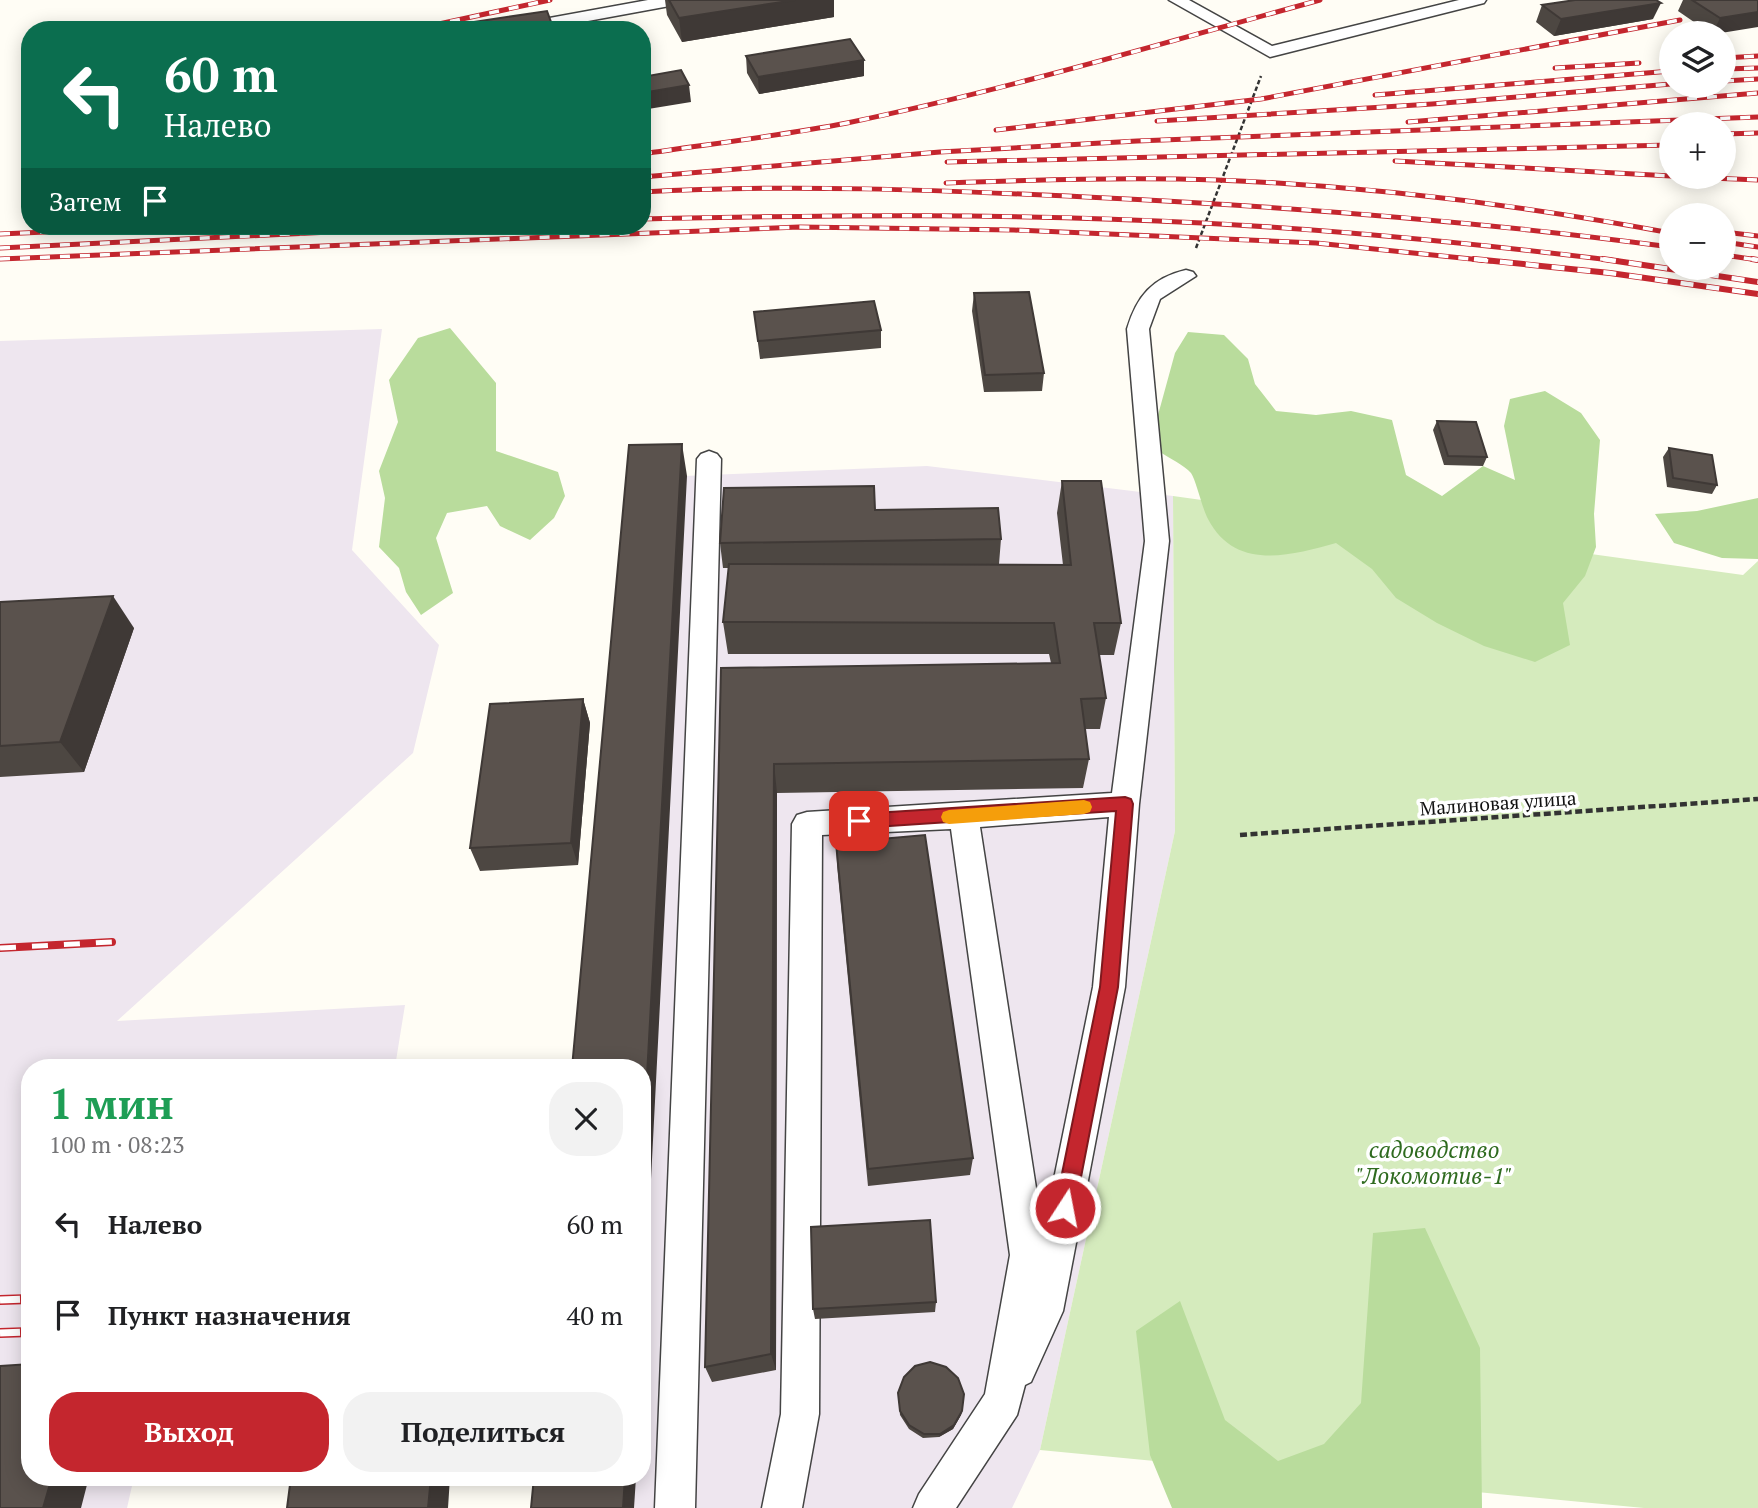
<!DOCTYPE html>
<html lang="ru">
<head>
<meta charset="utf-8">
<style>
  body { margin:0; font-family:"PT Serif",serif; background:#f2f2f2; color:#202124; height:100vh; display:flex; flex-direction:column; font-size:26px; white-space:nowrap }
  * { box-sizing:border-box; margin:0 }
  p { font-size:23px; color:#757577 }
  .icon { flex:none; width:38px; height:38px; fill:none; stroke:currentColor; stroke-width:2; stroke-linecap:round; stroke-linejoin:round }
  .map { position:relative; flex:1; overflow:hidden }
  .panel { position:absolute; left:21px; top:1059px; width:630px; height:427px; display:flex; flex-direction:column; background:#fff; border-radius:28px; box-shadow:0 4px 18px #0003 }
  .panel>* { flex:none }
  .banner { position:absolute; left:21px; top:21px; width:630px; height:214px; border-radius:28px; box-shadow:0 4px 18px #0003; background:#0b6e4f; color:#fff; overflow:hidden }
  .tools { position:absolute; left:1659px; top:21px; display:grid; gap:14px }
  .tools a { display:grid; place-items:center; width:77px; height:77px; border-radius:50%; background:#fff; box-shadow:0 4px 18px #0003; font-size:35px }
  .pin { position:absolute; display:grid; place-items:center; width:60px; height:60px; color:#fff; margin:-30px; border-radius:14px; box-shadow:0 4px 10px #0006 }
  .me { position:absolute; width:77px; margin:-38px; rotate:11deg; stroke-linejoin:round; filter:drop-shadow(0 0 5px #0008) }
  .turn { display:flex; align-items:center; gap:24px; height:147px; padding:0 28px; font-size:32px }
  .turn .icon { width:91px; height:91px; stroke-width:2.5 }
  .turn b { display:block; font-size:49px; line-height:60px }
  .then { display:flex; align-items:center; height:66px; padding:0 28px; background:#0003; gap:14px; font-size:26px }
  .round { display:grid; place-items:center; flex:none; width:74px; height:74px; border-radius:28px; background:#f2f2f2 }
  .headline { display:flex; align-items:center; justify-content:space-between; height:119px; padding:0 28px }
  h1 { font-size:42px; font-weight:600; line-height:52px; color:#1e9e55 }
  .primary-button { display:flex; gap:14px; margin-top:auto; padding:14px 28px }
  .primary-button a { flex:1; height:80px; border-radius:28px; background:#c4262e; color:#fff; font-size:28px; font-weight:600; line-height:80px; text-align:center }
  .primary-button a+a { background:#f2f2f2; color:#202124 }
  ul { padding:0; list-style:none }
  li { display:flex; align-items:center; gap:21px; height:91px; padding:0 28px }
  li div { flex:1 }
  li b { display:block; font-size:26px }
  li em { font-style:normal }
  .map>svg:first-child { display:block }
</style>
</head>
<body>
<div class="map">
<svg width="1758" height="1508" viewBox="0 0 1758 1508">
  <rect width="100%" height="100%" fill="#fffdf5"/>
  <path fill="#eee6ef" d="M382,329l-30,221 87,95 -26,108 -296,268 288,-16 -10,62 -365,1v409h104l-7,31h-127v-1167z
    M927,466l246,30 2,335 -135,619 -28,58h-465l2,-31h93v-409l-7,-590z"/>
  <path fill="#d5ebbd" d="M1173,496l570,79 15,-14v947h-114l-604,-58 135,-619z"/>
  <path fill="#b9dc9c" d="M450,328l46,55v68l62,21 7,24 -11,22 -24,22 -30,-14 -13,-20 -40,7 -11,25 17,55 -32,22 -15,-23 -7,-24 -20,-21 6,-49 -6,-27 19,-49 -9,-42 29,-42z
    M1188,332l36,3 24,24 7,25 21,27 40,4 35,-4 41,9 14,55 36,21 41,-30 32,14 -11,-54 6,-27 35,-8 36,22 19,27 -6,74 2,33 -11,29 -22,27 7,42 -35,17 -51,-16 -47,-23 -41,-25 -24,-29 -36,-26c-46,13 -101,28 -128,-24 -6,-11 -12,-39 -17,-46 -7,-8 -22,-15 -31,-21l-5,-26 20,-73z
    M1758,498v61l-36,-1 -48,-15 -19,-29 42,-3z
    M1425,1228l55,120 2,160h-310l-22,-53 -14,-124 44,-30 45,119 53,41 46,-17 37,-41 12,-170z"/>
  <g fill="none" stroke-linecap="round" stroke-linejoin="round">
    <g stroke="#444" stroke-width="3">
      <path id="lane" d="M648,0h35l-8,5 -136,25h-36l8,-5z
        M1169,0h20l83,46 187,-46h27l-2,3 -214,54z
        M1186,270l7,2 3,4 -36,23 -11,30 20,212 -30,263 -14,183 -62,324 -32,71 -6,3 -8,30 -61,93h-43l6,-14 66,-100 25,-139 -59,-426 -129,6 -3,579 -17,94h-40l19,-94 11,-590 5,-9 10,-3 305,-19 33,-252 -18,-212c10,-33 25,-51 59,-59zM1109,817l-16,170 -50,246 -63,-406z
        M709,451l8,3 4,5 -26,1049h-40l42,-1049 4,-5z"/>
    </g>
    <path stroke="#333" stroke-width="2.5" stroke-dasharray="4.5 2.5" stroke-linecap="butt" d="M1196,248l65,-172"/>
    <path stroke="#333" stroke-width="4.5" stroke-dasharray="7 3.5" stroke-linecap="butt" d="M1240,835l518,-36"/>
    <use href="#lane" fill="#fff" fill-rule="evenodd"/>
    <g stroke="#c4262e" stroke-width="5">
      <path id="rail-far3" d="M411,30l139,-30
        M1724,58l34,-2
        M1555,68l84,-5
        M1724,69l34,-1
        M1724,81l34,-2
        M1375,95l296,-24
        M1157,121l275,-17 239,-20
        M1408,122l350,-29
        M996,130l265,-31 419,-79
        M1724,134l34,-1
        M642,154c68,-10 137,-18 205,-31 159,-33 316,-80 473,-123
        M1395,161l276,15
        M947,162l724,-17
        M642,177l298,-25 197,-11 621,-24
        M1687,177l71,3
        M946,183c90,-3 181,-6 271,-3 153,6 304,25 454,53
        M642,192c148,-8 296,-2 444,5 196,9 391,24 585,50
        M642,219c187,-4 374,-6 560,4 139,7 278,21 416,38
        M1724,232l34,4
        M0,234l183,-8
        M1724,242l34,5
        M0,248l454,-22
        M1724,255l34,5
        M0,259l799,-32 215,3 302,13 175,18"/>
    </g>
    <g stroke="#c4262e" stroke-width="6">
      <path id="rail-far2" d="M1474,259l136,14 148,21
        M1603,259l155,23
        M1752,259l6,1"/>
    </g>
    <g stroke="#c4262e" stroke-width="8">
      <path id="rail-far1" d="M0,948l112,-6"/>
    </g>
    <g stroke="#c4262e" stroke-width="10">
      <path id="rail" d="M0,1300l30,-1
        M0,1333l30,-1"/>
    </g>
    <use href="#rail-far3" stroke="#fff" stroke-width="3.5" stroke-dasharray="10" stroke-linecap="butt"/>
    <use href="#rail-far2" stroke="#fff" stroke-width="4.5" stroke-dasharray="13" stroke-linecap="butt"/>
    <use href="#rail-far1" stroke="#fff" stroke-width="5" stroke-dasharray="16" stroke-linecap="butt"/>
    <use href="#rail" stroke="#fff" stroke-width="7" stroke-dasharray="20" stroke-linecap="butt"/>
  </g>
  <path fill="#4d4742" d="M665,0h169v17l-152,25 -15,-27z
    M1683,0h75l-37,33h-11l-32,-22z
    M1542,5l111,14 -99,17 -18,-14z
    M746,56l118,4v16l-105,18 -12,-21z
    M974,293l70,80 -2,18 -58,1 -12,-81z
    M754,312l127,18v18l-121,11z
    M1437,421l50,36 -4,9 -39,-1 -11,-35z
    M1669,448l48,37 -5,9 -45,-7 -4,-30z
    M1062,481l59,142 -7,32h-15l7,43 -6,31h-15l4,30 -6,29 -306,5 -1,577 -64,12 -7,-15 16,-699 330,-5 -2,-9h-321l-5,-32 6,-54h-6l-3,-25 155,-33 126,29 -2,25 -68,1h132l-6,-52z
    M0,602l134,26 -50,144 -84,5z
    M583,699l7,24 -12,142 -98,6 -10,-23z
    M836,843l137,315 -3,17 -102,11 -31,-321z
    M936,1302l-1,10 -120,7 -2,-10z
    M898,1393l64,18 -1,4 -8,14 -14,8 -16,1 -14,-9 -9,-14z"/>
  <path fill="#3f3936" d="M795,0h39v17l-152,25 -3,-24z
    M1661,3l-8,16 -99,17 7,-17z
    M1758,12v15l-37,6h-8l7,-15z
    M864,60v16l-105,18 -1,-17z
    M689,85l2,17 -49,8v-17z
    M682,444l5,32 -45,879v-189z
    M113,596l21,32 -50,144 -24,-30z
    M583,699l7,24 -12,142 -7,-22z
    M774,764l3,29 -1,577 -5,-16z
    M962,1411l-1,4 -8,14 -14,8 1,-3z
    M52,1477h37l-8,31h-38z
    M431,1477h19l-2,31h-20z
    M625,1477h11l-2,31h-11z"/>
  <path fill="#5a524d" stroke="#3f3936" stroke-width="2" d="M669,0h126l-116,18z
    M1575,0h81l5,3 -100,16 -19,-14z
    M1692,0h66v12l-38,6z
    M547,11l7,19h-133z
    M850,39l14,21 -106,17 -12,-21z
    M681,70l8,15 -47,8v-16z
    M1029,292l15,81 -59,2 -11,-82z
    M874,301l7,29 -123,11 -4,-29z
    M1437,421l39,1 11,35 -39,-1z
    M682,444l-40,722v-98h-70l57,-623z
    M1669,448l43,7 5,30 -44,-7z
    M1062,481h39l20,142h-27l12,75 -25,1 8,60 -315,5 -3,590 -66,13 16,-699 339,-5 -6,-40 -331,-1 6,-58 342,1z
    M874,486l1,24 123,-2 3,31 -281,4 4,-55z
    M113,596l-53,146 -60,4v-144z
    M583,699l-12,144 -101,5 20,-144z
    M925,835l48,323 -105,11 -32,-326z
    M930,1220l6,82 -123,7 -2,-82z
    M930,1362l16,5 12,11 6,16 -2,17 -8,14 -14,9h-16l-15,-9 -9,-14 -2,-18 6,-16 11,-11z
    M30,1364v113h22l-9,31h-43v-142z
    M291,1477h140l-3,31h-141z
    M534,1477h91l-2,31h-92z"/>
  <path fill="#c4262e" stroke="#7f191e" stroke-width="2" d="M1125,797l6,2 2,5 -15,183 -43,221 -3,7 -7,3 -7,-3 -3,-7 45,-221 16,-176 -257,17 -5,-2 -3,-5 3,-5 5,-2z"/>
  <path fill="#f59e0b" d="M1084,800l6,2 2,5 -2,5 -6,2 -135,10 -6,-2 -2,-5 2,-5 6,-2z"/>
  <g text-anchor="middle" stroke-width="7" stroke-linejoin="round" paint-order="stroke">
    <g font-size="19" fill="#111" stroke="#fff">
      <text transform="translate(1498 803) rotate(-4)" y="7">Малиновая улица</text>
    </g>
    <g font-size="23" font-style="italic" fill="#2f6b1f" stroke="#fff">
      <text x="1434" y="1158">садоводство<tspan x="1434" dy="26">"Локомотив-1"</tspan></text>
    </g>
  </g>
</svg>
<div class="tools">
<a><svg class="icon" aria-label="layers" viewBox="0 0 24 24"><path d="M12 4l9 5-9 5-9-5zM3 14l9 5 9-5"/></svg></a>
<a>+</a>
<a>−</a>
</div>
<div class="pin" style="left:859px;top:821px;background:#d93025"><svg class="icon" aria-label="arrive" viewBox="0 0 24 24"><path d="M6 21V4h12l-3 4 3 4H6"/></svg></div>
<svg class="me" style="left:1065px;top:1208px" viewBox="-20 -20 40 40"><circle r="17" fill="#c4262e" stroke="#fff" stroke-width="3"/><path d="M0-11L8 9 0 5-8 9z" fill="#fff"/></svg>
<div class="banner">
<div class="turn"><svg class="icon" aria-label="left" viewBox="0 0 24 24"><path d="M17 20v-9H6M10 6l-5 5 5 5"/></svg><div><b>60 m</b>Налево</div></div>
<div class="then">Затем<svg class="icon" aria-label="arrive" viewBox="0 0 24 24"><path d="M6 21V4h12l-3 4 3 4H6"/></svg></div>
</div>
<section class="panel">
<div class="headline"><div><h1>1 мин</h1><p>100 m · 08:23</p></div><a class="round"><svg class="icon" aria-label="close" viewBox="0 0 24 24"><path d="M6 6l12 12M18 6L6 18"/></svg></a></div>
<ul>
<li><svg class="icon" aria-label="left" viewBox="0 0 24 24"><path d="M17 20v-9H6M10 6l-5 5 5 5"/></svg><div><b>Налево</b></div><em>60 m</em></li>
<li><svg class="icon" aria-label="arrive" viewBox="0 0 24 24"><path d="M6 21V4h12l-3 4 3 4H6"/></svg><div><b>Пункт назначения</b></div><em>40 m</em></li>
</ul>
<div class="primary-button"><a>Выход</a><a>Поделиться</a></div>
</section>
</div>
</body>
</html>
